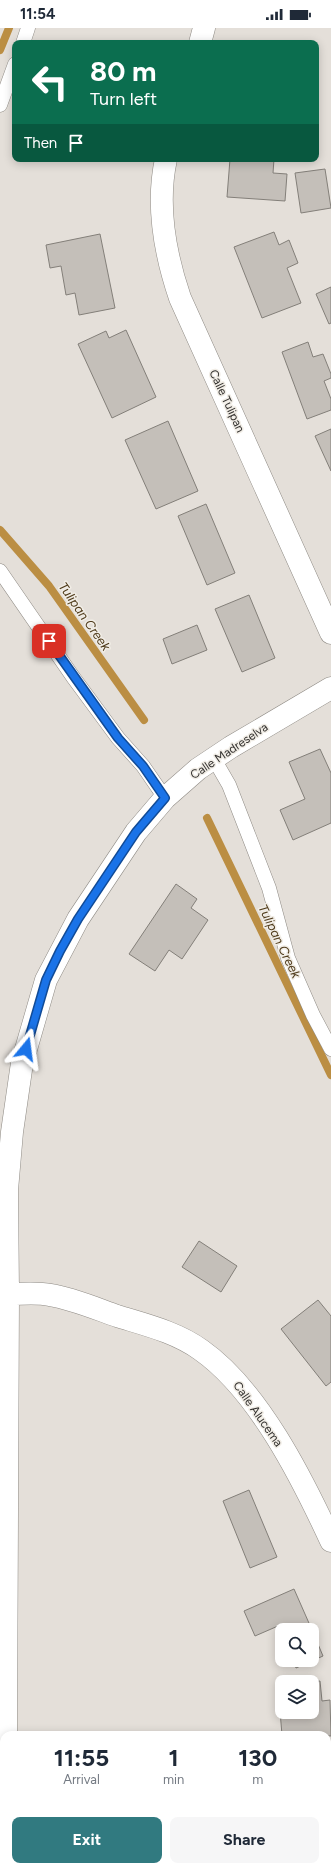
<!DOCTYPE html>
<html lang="en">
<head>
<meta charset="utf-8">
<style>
  body { margin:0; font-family:Figtree,sans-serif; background:#f6f6f7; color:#1f2937; height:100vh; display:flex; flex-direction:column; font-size:15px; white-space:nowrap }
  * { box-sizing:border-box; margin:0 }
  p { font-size:13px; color:#747a83 }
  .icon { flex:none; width:22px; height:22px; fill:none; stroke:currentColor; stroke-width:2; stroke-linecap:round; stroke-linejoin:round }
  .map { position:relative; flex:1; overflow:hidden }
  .sheet { position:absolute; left:0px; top:1703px; width:331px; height:140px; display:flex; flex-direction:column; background:#fff; border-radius:12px 12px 0 0; box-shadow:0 2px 10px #0003 }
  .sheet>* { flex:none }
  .hud { position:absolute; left:12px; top:12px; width:307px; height:122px; border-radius:8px; box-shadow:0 2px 10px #0003; background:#0b6e4f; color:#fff; overflow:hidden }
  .fabs { position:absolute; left:275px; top:1595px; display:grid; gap:8px }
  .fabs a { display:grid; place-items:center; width:44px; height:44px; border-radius:8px; background:#fff; box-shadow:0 2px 10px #0003; font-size:20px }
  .pin { position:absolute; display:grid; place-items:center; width:34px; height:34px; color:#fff; margin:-17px; border-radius:8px; box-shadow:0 2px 6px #0006 }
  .me { position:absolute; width:44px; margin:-22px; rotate:16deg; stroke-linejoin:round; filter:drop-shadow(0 0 3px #0008) }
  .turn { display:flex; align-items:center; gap:14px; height:84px; padding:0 12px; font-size:18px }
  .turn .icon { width:52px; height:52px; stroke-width:2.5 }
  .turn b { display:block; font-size:28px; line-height:34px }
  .then { display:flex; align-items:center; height:38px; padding:0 12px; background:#0003; gap:8px; font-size:15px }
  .eta { display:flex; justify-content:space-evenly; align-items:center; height:68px; text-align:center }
  .eta b { font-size:24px; font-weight:700; line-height:28px }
  .primary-button { display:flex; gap:8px; margin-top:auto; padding:8px 12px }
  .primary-button a { flex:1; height:46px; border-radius:8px; background:#317a80; color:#fff; font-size:16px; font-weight:700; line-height:46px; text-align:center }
  .primary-button a+a { background:#f6f6f7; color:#1f2937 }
  .status { display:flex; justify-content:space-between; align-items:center; height:28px; padding:0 20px; background:#fff; direction:ltr }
  .status svg { height:11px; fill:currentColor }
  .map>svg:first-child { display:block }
</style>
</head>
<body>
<div class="status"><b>11:54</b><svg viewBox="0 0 49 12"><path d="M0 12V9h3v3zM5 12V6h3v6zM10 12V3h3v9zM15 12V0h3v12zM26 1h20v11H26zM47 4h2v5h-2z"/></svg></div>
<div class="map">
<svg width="331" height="1843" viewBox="0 0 331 1843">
  <rect width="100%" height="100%" fill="#e4dfd9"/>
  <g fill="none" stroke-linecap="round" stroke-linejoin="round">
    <path stroke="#bb8e43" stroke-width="8" d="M0,22l9,-22
      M0,502l49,56 95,134
      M207,790l124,257"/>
  </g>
  <path fill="#c4bfb9" stroke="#837f79" d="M230,131h44l-1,14 14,1 -2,27 -58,-4z
    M325,141l6,39 -30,5 -6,-40z
    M274,204l5,13 10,-5 9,23 -11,5 14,35 -39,15 -28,-71z
    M100,206l15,74 -36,7 -4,-22 -9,2 -5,-29 -11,2 -4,-23z
    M331,259v36l-2,1 -13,-30z
    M126,302l30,67 -44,21 -34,-74 28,-13 3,7z
    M308,314l5,15 10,-3 8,20v4l-7,3 7,18v11l-24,9 -25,-67z
    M168,393l30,70 -42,18 -31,-69z
    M331,401v42l-16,-35z
    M206,476l29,69 -28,12 -29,-69z
    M249,567l26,63 -33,14 -27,-63z
    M197,597l10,25 -35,14 -9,-25z
    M320,721l11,24v50l-38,17 -13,-30 25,-11 -16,-37z
    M176,856l21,15 -6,9 17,12 -26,39 -13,-9 -14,21 -26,-17z
    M199,1213l38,25 -16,26 -39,-25z
    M318,1272l13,16v66l-5,4 -45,-57z
    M249,1462l28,67 -27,11 -27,-67z
    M294,1561l18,41h-30v5l-4,-9 -23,10 -11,-25z
    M312,1602l11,26 -27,12 -3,-8h19z
    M320,1653l2,20 8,-1 1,36 -49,-1 -2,-24 32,1v-30h-5z"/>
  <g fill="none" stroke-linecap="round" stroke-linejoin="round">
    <g stroke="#8f8b85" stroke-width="15">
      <path id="lane" d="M23,15l5,-15
        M0,77l15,-41
        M0,543l73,106 45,61 25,28 22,32
        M214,731l15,26 40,103 19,70 25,57 18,34"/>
    </g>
    <g stroke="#8f8b85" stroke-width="23">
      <path id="street" d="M200,15l4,-15
        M166,131c-10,46 -1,95 14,139l151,335
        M8,1266c14,0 29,-2 42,1 21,3 47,14 67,21 29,9 59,16 84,34 57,40 101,128 130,191
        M6,1707l2,-441 -1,-104 5,-58 10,-69 24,-83 32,-61 58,-87 29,-34 33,-29 33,-22 100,-59
        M5,1843v-4"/>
    </g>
    <use href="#lane" stroke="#fff" stroke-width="14"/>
    <use href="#street" stroke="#fff" stroke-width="22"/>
  </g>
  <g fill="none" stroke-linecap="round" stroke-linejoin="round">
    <g stroke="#114b97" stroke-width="10">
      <path id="route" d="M26,1021l20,-69 14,-29 18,-32 58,-87 29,-34 -22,-32 -25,-28 -69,-97"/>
    </g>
    <use href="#route" stroke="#1a73e8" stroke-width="7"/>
  </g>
  <g text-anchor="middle" stroke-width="3" stroke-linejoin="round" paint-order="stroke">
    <g font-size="12" fill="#33312f" stroke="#f1ede6">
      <text transform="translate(227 373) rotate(65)" y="4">Calle Tulipan</text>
      <text transform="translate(229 723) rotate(-34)" y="4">Calle Madreselva</text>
      <text transform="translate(258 1386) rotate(55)" y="4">Calle Alucema</text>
    </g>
    <g font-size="13" font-style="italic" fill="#503c1c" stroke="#f1ede6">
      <text transform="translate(85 588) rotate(55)" y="5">Tulipan Creek</text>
      <text transform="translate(280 913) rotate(64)" y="5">Tulipan Creek</text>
    </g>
  </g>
</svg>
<div class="fabs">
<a><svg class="icon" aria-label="search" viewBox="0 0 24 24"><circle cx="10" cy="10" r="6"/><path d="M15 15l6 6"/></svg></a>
<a><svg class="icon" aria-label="layers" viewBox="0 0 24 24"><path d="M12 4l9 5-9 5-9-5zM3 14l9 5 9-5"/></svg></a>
</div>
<div class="pin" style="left:49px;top:613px;background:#d93025"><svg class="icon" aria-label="arrive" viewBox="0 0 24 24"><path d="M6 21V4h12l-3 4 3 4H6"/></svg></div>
<svg class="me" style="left:26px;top:1021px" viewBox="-20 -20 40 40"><path d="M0-17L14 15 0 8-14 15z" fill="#1a73e8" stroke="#fff" stroke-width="4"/></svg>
<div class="hud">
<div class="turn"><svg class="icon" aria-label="left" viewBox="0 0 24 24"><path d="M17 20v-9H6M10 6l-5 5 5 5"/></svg><div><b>80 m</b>Turn left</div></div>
<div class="then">Then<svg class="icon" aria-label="arrive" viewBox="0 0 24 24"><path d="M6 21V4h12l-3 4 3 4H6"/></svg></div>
</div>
<section class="sheet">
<div class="eta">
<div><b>11:55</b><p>Arrival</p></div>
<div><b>1</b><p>min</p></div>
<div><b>130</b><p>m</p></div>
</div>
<div class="primary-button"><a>Exit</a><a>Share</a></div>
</section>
</div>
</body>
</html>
